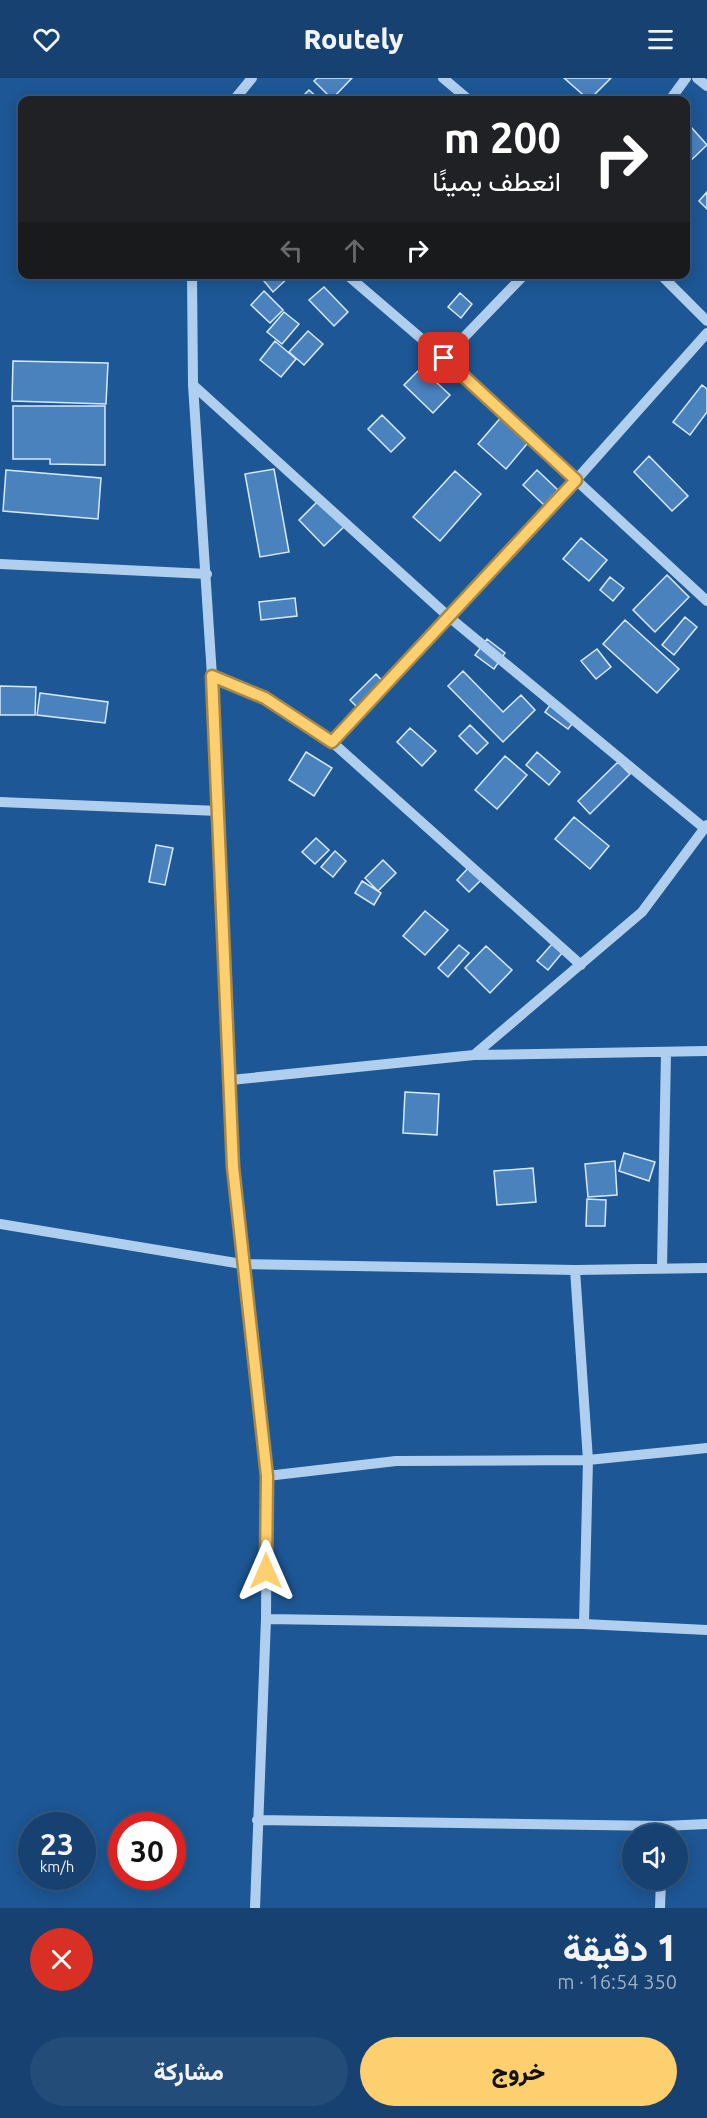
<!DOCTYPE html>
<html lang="ar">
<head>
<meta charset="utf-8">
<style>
  body { margin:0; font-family:Ubuntu,Vazirmatn,sans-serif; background:#234c78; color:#f1f3f6; direction:rtl; height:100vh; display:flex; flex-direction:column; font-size:22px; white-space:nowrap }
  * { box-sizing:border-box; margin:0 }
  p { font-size:20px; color:#9eafc3 }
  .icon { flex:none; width:33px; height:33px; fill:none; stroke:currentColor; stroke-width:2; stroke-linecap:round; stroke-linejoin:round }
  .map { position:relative; height:1830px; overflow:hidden; direction:ltr }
  .panel { display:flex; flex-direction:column; background:#164170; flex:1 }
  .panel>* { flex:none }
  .banner { position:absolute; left:18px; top:18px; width:672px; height:183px; border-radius:12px; box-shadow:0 3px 15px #0003,0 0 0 2px #355a83; direction:rtl; background:#202124; color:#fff; overflow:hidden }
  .tools { position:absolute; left:622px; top:1746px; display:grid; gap:12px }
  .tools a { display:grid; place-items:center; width:66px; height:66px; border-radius:50%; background:#164170; box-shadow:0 3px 15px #0003,0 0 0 2px #355a83; font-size:30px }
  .speed { position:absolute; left:18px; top:1734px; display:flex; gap:12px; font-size:30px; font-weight:700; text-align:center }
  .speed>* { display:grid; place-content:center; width:78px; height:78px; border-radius:50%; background:#164170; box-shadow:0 3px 15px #0003,0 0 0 2px #355a83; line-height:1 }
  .speed small { font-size:15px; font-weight:400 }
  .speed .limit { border:9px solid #d22; background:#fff; color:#111 }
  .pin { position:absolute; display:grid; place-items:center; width:51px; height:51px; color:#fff; margin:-26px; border-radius:12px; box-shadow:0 3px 9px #0006 }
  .me { position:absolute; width:66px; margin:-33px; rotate:0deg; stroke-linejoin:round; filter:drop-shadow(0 0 4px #0008) }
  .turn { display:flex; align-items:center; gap:21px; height:126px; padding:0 30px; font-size:27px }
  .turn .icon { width:78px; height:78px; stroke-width:2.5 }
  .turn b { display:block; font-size:42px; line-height:51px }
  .lanes { display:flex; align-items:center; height:57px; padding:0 30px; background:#0003; justify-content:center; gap:30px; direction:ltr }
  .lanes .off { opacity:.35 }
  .round { display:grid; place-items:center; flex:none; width:63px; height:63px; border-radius:32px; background:#234c78 }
  .headline { display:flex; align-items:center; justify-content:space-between; height:102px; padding:0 30px }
  h1 { font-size:36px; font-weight:800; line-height:45px }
  .cta { display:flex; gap:12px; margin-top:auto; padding:12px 30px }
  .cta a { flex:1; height:69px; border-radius:36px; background:#fecf6f; color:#111; font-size:24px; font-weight:800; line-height:69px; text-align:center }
  .cta a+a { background:#234c78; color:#f1f3f6 }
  header { display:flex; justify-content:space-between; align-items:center; height:78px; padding:0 30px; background:#164170; font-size:27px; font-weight:800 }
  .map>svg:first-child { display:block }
</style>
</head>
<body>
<header><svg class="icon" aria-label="menu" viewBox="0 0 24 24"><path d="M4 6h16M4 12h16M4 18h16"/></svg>Routely<svg class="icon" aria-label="heart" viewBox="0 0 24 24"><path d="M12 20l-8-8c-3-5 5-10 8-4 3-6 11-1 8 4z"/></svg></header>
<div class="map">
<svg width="707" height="1830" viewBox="0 0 707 1830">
  <rect width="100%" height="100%" fill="#1d5795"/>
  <path fill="#4a82be" stroke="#d7e9fb" stroke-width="1.5" d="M317,0h35l-20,21 -18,-18z
    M564,0h47l-22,22z
    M309,12l11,10h-21z
    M691,49l16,18 -19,18 -2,-3v-27z
    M707,114v17l-8,-8z
    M271,196h19l1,1 -18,17 -9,-11z
    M324,209l24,25 -14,14 -25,-26z
    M264,213l19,19 -13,13 -19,-18z
    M460,215l12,11 -11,14 -13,-11z
    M284,234l15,12 -17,20 -15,-12z
    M308,253l15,13 -19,21 -15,-13z
    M275,263l21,18 -15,18 -21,-17z
    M13,283l95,2 -2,41 -94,-3z
    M421,290l29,27 -17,18 -29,-28z
    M702,307l5,4v23l-17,23 -17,-13z
    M13,328h92v59l-55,-1v-5h-37z
    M382,337l23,23 -14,14 -23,-23z
    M503,337l28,24 -25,30 -28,-25z
    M649,378l39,40 -16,15 -38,-39z
    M274,391l15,83 -29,5 -15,-83z
    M6,392l95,8 -3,41 -95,-8z
    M537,392l21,20 -14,15 -21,-20z
    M455,393l26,23 -41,47 -27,-24z
    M322,419l26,26 -24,23 -25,-26z
    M581,460l26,22 -18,21 -26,-22z
    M667,497l22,22 -34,35 -22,-22z
    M610,499l14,11 -11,13 -13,-11z
    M295,520l2,18 -36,4 -2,-18z
    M685,539l12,10 -23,28 -12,-10z
    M625,542l54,49 -22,24 -54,-49z
    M487,561l18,14 -11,16 -19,-14z
    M597,571l14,18 -15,12 -15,-18z
    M463,593l40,41 18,-17 14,15 -32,32 -55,-56z
    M376,596l10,11 -26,25 -10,-10z
    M0,608l36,1 -1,28h-35z
    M40,615l68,9 -3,21 -68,-8z
    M553,623l23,18 -8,10 -23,-17z
    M470,647l18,18 -11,11 -18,-18z
    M410,650l26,23 -14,15 -25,-24z
    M306,674l26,16 -18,28 -25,-16z
    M537,674l23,20 -11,13 -23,-20z
    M505,678l22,19 -30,34 -22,-19z
    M618,684l12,12 -40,40 -12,-13z
    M574,739l35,29 -19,23 -35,-30z
    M316,760l13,12 -14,14 -13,-12z
    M156,767l17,3 -8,37 -16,-3z
    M335,773l11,10 -13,16 -12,-10z
    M383,782l13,13 -18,18 -13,-13z
    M470,788l13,12 -14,14 -12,-12z
    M362,803l19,12 -7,12 -19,-12z
    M425,833l23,19 -23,25 -22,-19z
    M552,866l10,9 -14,17 -11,-9z
    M459,867l10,8 -21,24 -10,-9z
    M486,868l26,24 -22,23 -25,-25z
    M405,1014l34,2 -2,41 -34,-2z
    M624,1075l31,9 -6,19 -30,-10z
    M615,1083l2,34 -29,2 -3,-33z
    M533,1090l3,34 -39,3 -3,-34z
    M587,1121l19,1 -1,26h-19z"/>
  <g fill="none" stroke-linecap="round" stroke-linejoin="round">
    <path stroke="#b0cfef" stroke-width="10" d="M443,0l26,22
      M697,0l10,8
      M234,22l18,-22
      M670,22l16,-22
      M192,196l1,111 19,291 21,491 9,97 25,212 -1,143 -11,289
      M346,196l98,84 263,243
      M660,196l47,47
      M444,280l81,-84
      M193,307l256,232 255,211
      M0,486l207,10
      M212,598l53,22 67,44 249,223
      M332,664l244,-262 131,-147
      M0,724l218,9
      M474,977l168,-143 65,-87
      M231,1002l243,-25 233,-4
      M0,1146l242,40 333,6 132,-2
      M662,1190l4,-216
      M575,1192l13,190 -4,164
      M267,1398l129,-15 192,-1 119,-12
      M266,1541l318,5 123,6
      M257,1742l406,6 44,-2
      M660,1830l1,-28"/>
  </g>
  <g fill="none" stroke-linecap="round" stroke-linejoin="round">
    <g stroke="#a58748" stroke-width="15">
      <path id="route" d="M266,1493l1,-95 -34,-309 -21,-491 53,22 67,44 244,-262 -132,-122"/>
    </g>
    <use href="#route" stroke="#fecf6f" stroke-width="10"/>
  </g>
</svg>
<div class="tools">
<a><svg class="icon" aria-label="sound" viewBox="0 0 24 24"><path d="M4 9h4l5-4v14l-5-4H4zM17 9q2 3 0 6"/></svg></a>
</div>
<div class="speed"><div>23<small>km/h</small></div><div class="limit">30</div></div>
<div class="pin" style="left:444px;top:280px;background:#d93025"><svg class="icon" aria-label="arrive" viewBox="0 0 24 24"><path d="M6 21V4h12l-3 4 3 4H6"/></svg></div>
<svg class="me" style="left:266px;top:1493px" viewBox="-20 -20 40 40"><path d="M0-17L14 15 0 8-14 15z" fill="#fecf6f" stroke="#fff" stroke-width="4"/></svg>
<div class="banner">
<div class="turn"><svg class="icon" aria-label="right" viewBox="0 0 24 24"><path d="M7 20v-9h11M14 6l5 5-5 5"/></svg><div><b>200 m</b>انعطف يمينًا</div></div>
<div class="lanes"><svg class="icon off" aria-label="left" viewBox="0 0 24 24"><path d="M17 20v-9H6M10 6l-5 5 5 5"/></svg><svg class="icon off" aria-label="ahead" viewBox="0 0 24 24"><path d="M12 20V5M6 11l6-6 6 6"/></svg><svg class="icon" aria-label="right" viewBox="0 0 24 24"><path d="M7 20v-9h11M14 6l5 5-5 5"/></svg></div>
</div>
</div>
<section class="panel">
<div class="headline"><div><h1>1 دقيقة</h1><p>350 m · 16:54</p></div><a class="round" style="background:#d93025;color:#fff"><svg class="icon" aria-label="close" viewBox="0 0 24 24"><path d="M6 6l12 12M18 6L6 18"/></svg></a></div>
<div class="cta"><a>خروج</a><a>مشاركة</a></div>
</section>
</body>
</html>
